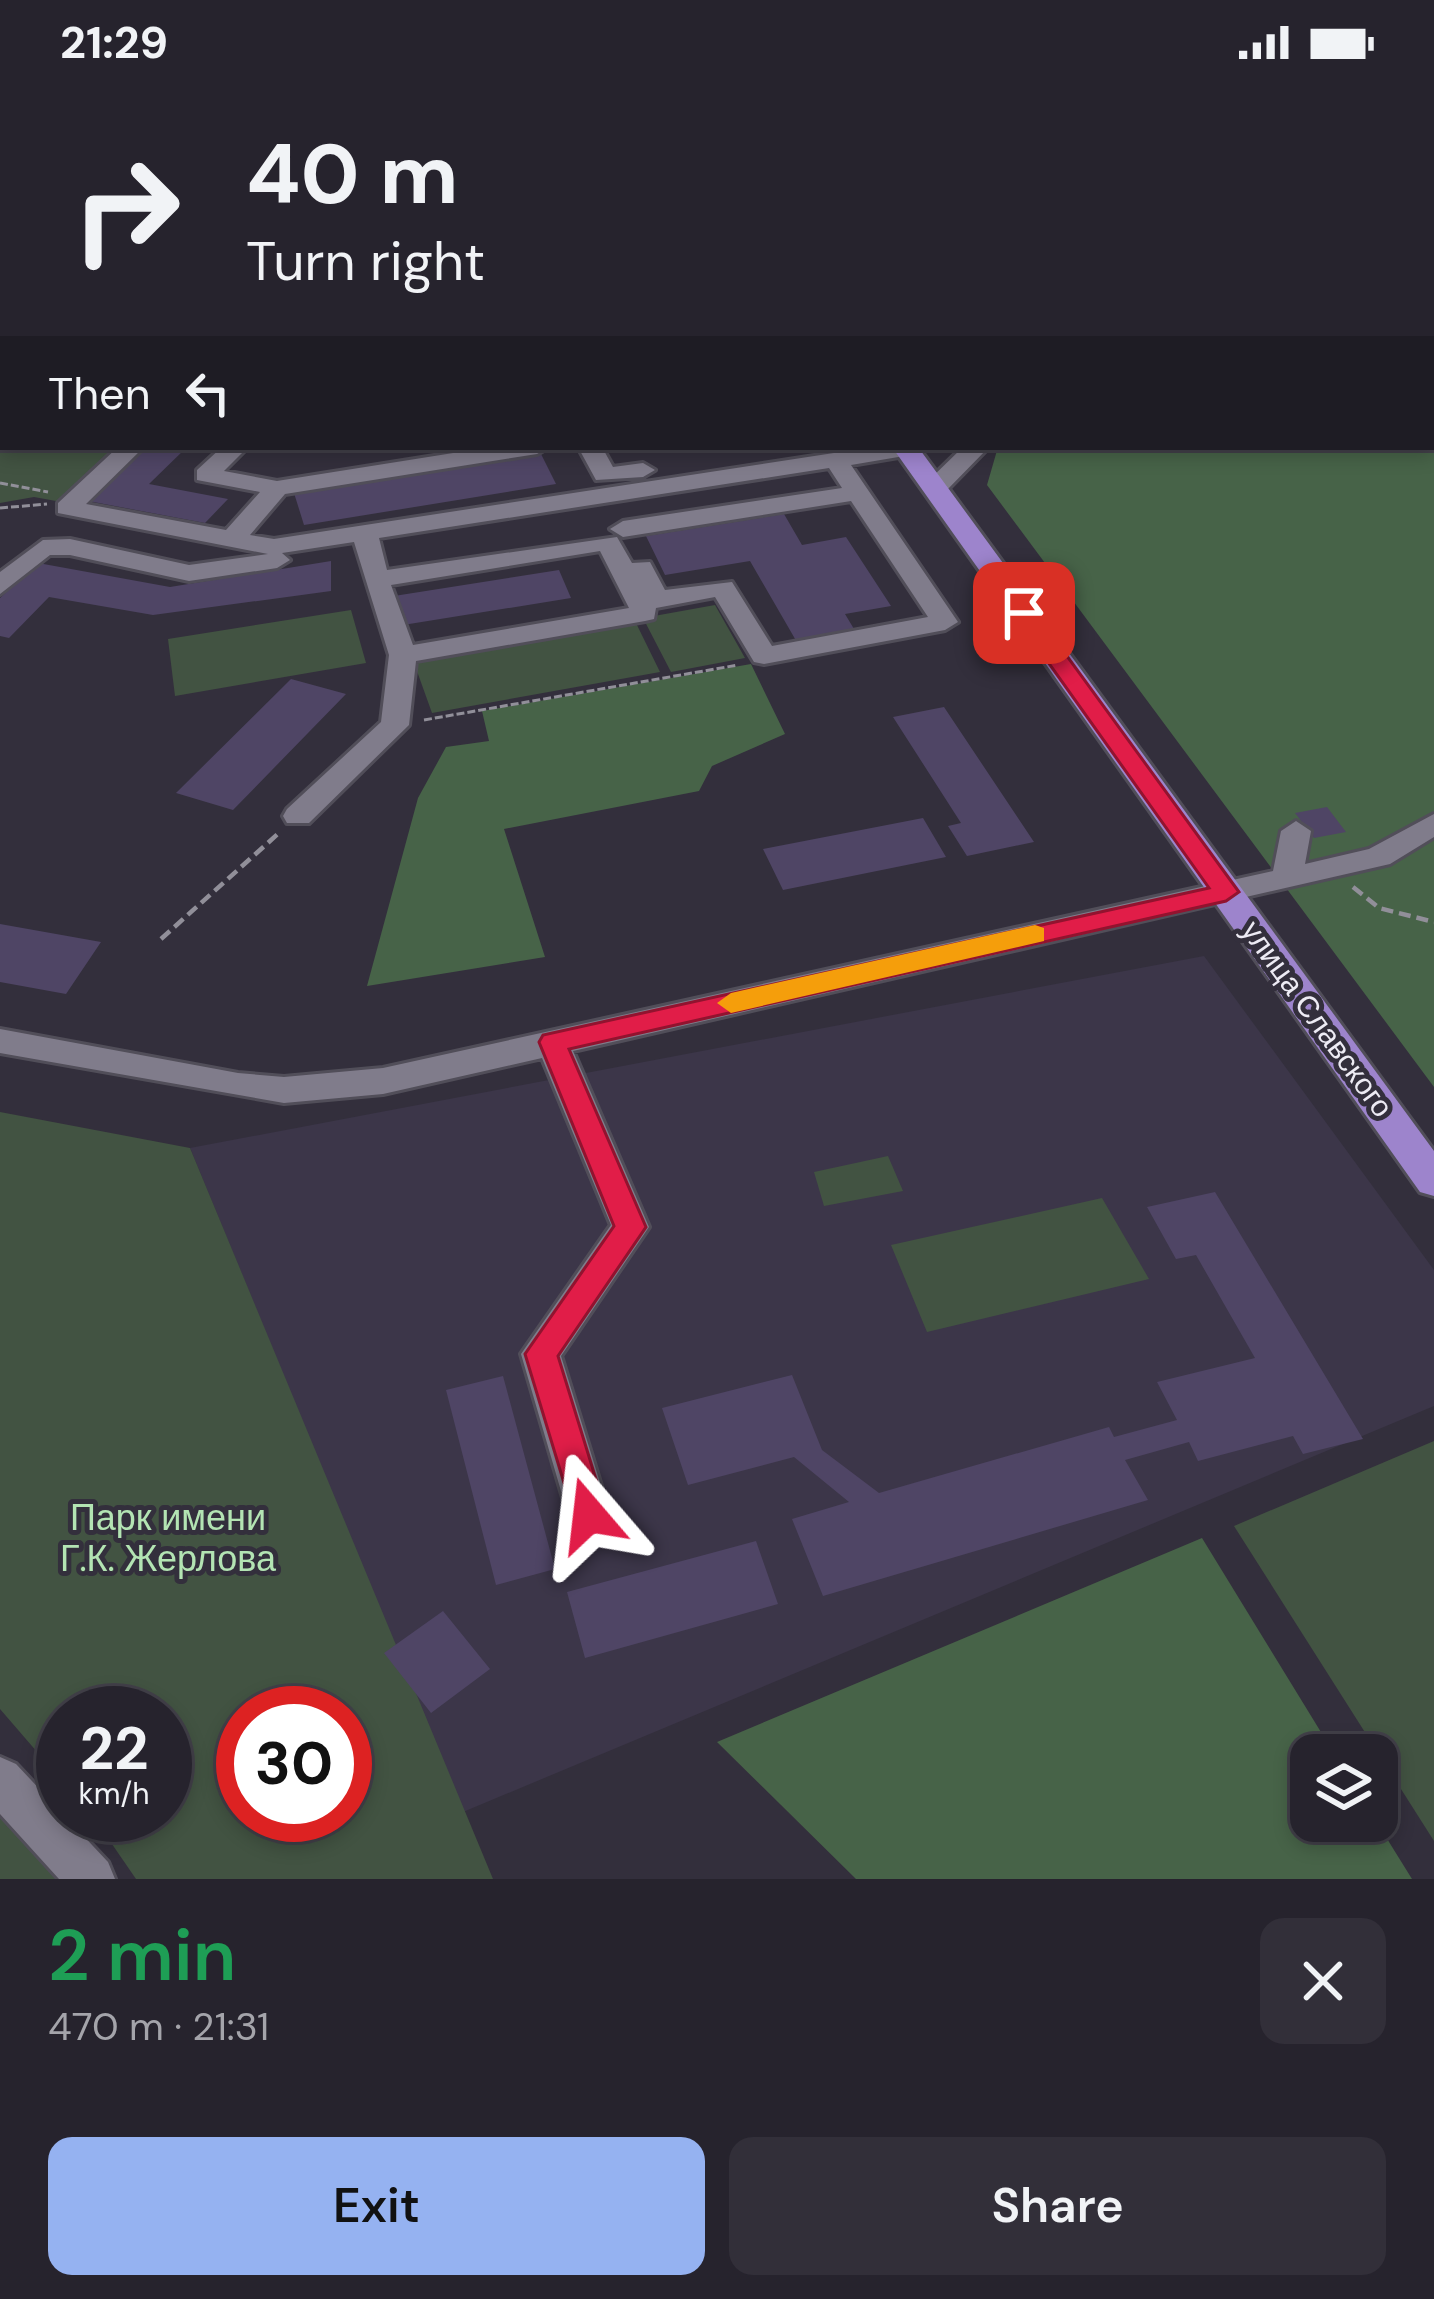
<!DOCTYPE html>
<html lang="en">
<head>
<meta charset="utf-8">
<style>
  body { margin:0; font-family:"DM Sans",sans-serif; background:#322f39; color:#f1f3f6; height:100vh; display:flex; flex-direction:column; font-size:45px; white-space:nowrap }
  * { box-sizing:border-box; margin:0 }
  p { font-size:39px; color:#a4a4aa }
  .icon { flex:none; width:66px; height:66px; fill:none; stroke:currentColor; stroke-width:2; stroke-linecap:round; stroke-linejoin:round }
  .map { position:relative; height:1795px; overflow:hidden }
  .sheet { display:flex; flex-direction:column; background:#26232d; flex:1 }
  .sheet>* { flex:none }
  .top-card { position:absolute; left:0px; top:0px; width:1434px; height:366px; box-shadow:0 6px 18px #0003,0 0 0 3px #424049; background:#26232d; color:#f1f3f6; overflow:hidden }
  .tools { position:absolute; left:1290px; top:1650px; display:grid; gap:24px }
  .tools a { display:grid; place-items:center; width:108px; height:108px; border-radius:24px; background:#26232d; box-shadow:0 6px 18px #0003,0 0 0 3px #424049; font-size:60px }
  .speed { position:absolute; left:36px; top:1602px; display:flex; gap:24px; font-size:60px; font-weight:700; text-align:center }
  .speed>* { display:grid; place-content:center; width:156px; height:156px; border-radius:50%; background:#26232d; box-shadow:0 6px 18px #0003,0 0 0 3px #424049; line-height:1 }
  .speed small { font-size:30px; font-weight:400 }
  .speed .limit { border:18px solid #d22; background:#fff; color:#111 }
  .pin { position:absolute; display:grid; place-items:center; width:102px; height:102px; color:#fff; margin:-51px; border-radius:24px; box-shadow:0 6px 18px #0006 }
  .me { position:absolute; width:132px; margin:-66px; rotate:343deg; stroke-linejoin:round; filter:drop-shadow(0 0 9px #0008) }
  .turn { display:flex; align-items:center; gap:42px; height:252px; padding:0 48px; font-size:54px }
  .turn .icon { width:156px; height:156px; stroke-width:2.5 }
  .turn b { display:block; font-size:84px; line-height:102px }
  .then { display:flex; align-items:center; height:114px; padding:0 48px; background:#0003; gap:24px; font-size:45px }
  .round { display:grid; place-items:center; flex:none; width:126px; height:126px; border-radius:24px; background:#322f39 }
  .summary { display:flex; align-items:center; justify-content:space-between; height:204px; padding:0 48px }
  h1 { font-size:72px; font-weight:600; line-height:90px; color:#1e9e55 }
  .action { display:flex; gap:24px; margin-top:auto; padding:24px 48px }
  .action a { flex:1; height:138px; border-radius:24px; background:#95b2f1; color:#111; font-size:48px; font-weight:600; line-height:138px; text-align:center }
  .action a+a { background:#322f39; color:#f1f3f6 }
  .status { display:flex; justify-content:space-between; align-items:center; height:84px; padding:0 60px; background:#26232d; direction:ltr }
  .status svg { height:33px; fill:currentColor }
  .map>svg:first-child { display:block }
</style>
</head>
<body>
<div class="status"><b>21:29</b><svg viewBox="0 0 49 12"><path d="M0 12V9h3v3zM5 12V6h3v6zM10 12V3h3v9zM15 12V0h3v12zM26 1h20v11H26zM47 4h2v5h-2z"/></svg></div>
<div class="map">
<svg width="1434" height="1795" viewBox="0 0 1434 1795">
  <rect width="100%" height="100%" fill="#332f3c"/>
  <path fill="#3c3649" d="M1204,872l230,314v136l-971,406 -273,-664z"/>
  <path fill="#425342" fill-rule="evenodd" d="M0,283l3,80h123l-59,56 -33,-6 -34,6z
    M715,521l30,53 -74,14 -28,-54z
    M351,526l15,53 -191,33 -7,-57z
    M635,537l25,51 -228,41 -19,-53z
    M0,1028l190,36 303,731h-357l-44,-64h73v-102h-102v69l-63,-73zM243,1629h102v102h-102z
    M888,1072l15,35 -79,15 -10,-34z
    M1102,1114l47,81 -222,53 -36,-87z
    M1434,1357v400l-200,-315z
    M0,1695l61,100h-61z"/>
  <path fill="#476348" d="M1431,82l3,1v920l-447,-602 11,-38h433z
    M751,580l34,70 -73,32 -13,25 -195,38 41,128 -178,29 51,-188 28,-51 43,-6 -7,-30z
    M1202,1454l133,217h-24v66h65l36,58h-556l-139,-137z"/>
  <path fill="#4f4565" d="M146,363h41l-38,37 79,15 -23,24 -117,-22z
    M541,370l15,30 -252,41 -10,-32z
    M784,430l18,31 44,-8 45,69 -46,8 12,20 -59,10 -48,-83 -85,14 -19,-39z
    M331,477v30l-178,24 -104,-18 -40,41 -9,-2v-38l38,-35 132,24z
    M559,486l12,28 -168,27 -9,-29z
    M291,595l55,15 -113,116 -57,-17z
    M944,623l90,135 -67,14 -19,-30 13,-3 -68,-106z
    M1327,723l19,25 -32,6 -19,-25z
    M923,734l23,39 -163,33 -20,-41z
    M0,840l101,18 -35,52 -66,-12z
    M1215,1108l148,247 -60,15 -10,-18 -95,25 -9,-19 -64,18 23,40 -325,96 -31,-77 57,-17 -55,-45 -106,28 -26,-77 130,-33 30,75 57,43 230,-66 5,10 63,-17 -20,-38 98,-24 -59,-103 -20,4 -29,-52z
    M503,1292l52,193 -59,16 -50,-195z
    M756,1457l22,63 -193,54 -18,-66z
    M443,1527l47,58 -59,44 -47,-60z"/>
  <g fill="none" stroke-linecap="round" stroke-linejoin="round">
    <g stroke="#514e59" stroke-width="6">
      <path id="minor" d="M95,0h22l-24,3z
        M184,0h22l-24,3z
        M341,0h20l-22,3z
        M434,0h19l-21,3z
        M1125,0h28l-30,3z
        M1340,0h22l2,3h-22z
        M0,2l6,1 -6,15z
        M3,261v15l-3,1v-15z
        M1431,313h3v14h-3z
        M118,363h26l-58,57 140,26 34,-38 -63,-12v-10l25,-23h26l-24,24 53,10 214,-34h58l-12,7 -252,40 -35,41 24,4 599,-92h45l-2,7 -65,11 107,157 -13,8 -181,34 -10,-2 -39,-65 -59,11 -2,11 -9,2 -229,40 -7,64 -100,98h-22l-4,-7 4,-7 94,-87 8,-67 -35,-113 -72,11 8,7 -13,8 -88,13 -119,-26h-20l-50,39v-22l43,-32 27,-1 119,26 79,-11 -210,-41v-10zM829,384l13,20 -219,33 -13,8 13,8 228,-36 77,116 -156,29 -40,-64 -67,8 -15,-28 -18,1 -15,-26 -230,33 -8,-32zM600,467l29,57 -216,37 -22,-60z
        M578,363h24l11,20 30,-4 12,7 -12,7 -47,3z
        M963,363h26l-45,46h-18v-10z
        M1434,730v23l-44,27 -817,187 76,176 -88,129 49,159 -6,13 -15,5 -15,-5 -6,-13 -47,-161 90,-129 -69,-167 -159,36 -99,9 -284,-50v-24l238,44 46,4 99,-9 890,-197 8,-40 15,-10 15,10 -6,33 64,-15z
        M0,1673l16,7 92,98 7,17h-56l-59,-65z"/>
    </g>
    <g stroke="#514e59" stroke-width="6">
      <path id="major" d="M552,0h129l-2,3z
        M892,363h26l516,704v45l-14,-4z"/>
    </g>
    <path stroke="#918f99" stroke-width="3" stroke-dasharray="8 3" stroke-linecap="butt" d="M923,0l5,3
      M0,399l48,9
      M0,424l47,-4
      M424,636l314,-55"/>
    <path stroke="#918f99" stroke-width="4.5" stroke-dasharray="12 6" stroke-linecap="butt" d="M1353,803l26,21 55,14
      M161,855l119,-107"/>
    <use href="#minor" fill="#807c8b" fill-rule="evenodd"/>
    <use href="#major" fill="#9d84cc" fill-rule="evenodd"/>
  </g>
  <path fill="#e11d48" stroke="#92132f" stroke-width="3" d="M1024,522l8,2 207,284 -13,9 -657,148 77,178 -88,129 49,159 -6,11 -12,4 -12,-4 -52,-172 89,-128 -75,-184 4,-7 666,-147 -196,-275z"/>
  <path fill="#f59e0b" d="M1035,841l9,3v13l-313,72 -14,-10 14,-10z"/>
  <g text-anchor="middle" stroke-width="10" stroke-linejoin="round" paint-order="stroke">
    <g font-size="30" fill="#edebf4" stroke="#332f3c">
      <text transform="translate(1317 935) rotate(54)" y="10">улица Славского</text>
    </g>
    <g font-size="36" fill="#b3e4b3" stroke="#332f3c">
      <text x="168" y="1446">Парк имени<tspan x="168" dy="41">Г.К. Жерлова</tspan></text>
    </g>
  </g>
</svg>
<div class="tools">
<a><svg class="icon" aria-label="layers" viewBox="0 0 24 24"><path d="M12 4l9 5-9 5-9-5zM3 14l9 5 9-5"/></svg></a>
</div>
<div class="speed"><div>22<small>km/h</small></div><div class="limit">30</div></div>
<div class="pin" style="left:1024px;top:529px;background:#d93025"><svg class="icon" aria-label="arrive" viewBox="0 0 24 24"><path d="M6 21V4h12l-3 4 3 4H6"/></svg></div>
<svg class="me" style="left:589px;top:1431px" viewBox="-20 -20 40 40"><path d="M0-17L14 15 0 8-14 15z" fill="#e11d48" stroke="#fff" stroke-width="4"/></svg>
<div class="top-card">
<div class="turn"><svg class="icon" aria-label="right" viewBox="0 0 24 24"><path d="M7 20v-9h11M14 6l5 5-5 5"/></svg><div><b>40 m</b>Turn right</div></div>
<div class="then">Then<svg class="icon" aria-label="left" viewBox="0 0 24 24"><path d="M17 20v-9H6M10 6l-5 5 5 5"/></svg></div>
</div>
</div>
<section class="sheet">
<div class="summary"><div><h1>2 min</h1><p>470 m · 21:31</p></div><a class="round"><svg class="icon" aria-label="close" viewBox="0 0 24 24"><path d="M6 6l12 12M18 6L6 18"/></svg></a></div>
<div class="action"><a>Exit</a><a>Share</a></div>
</section>
</body>
</html>
